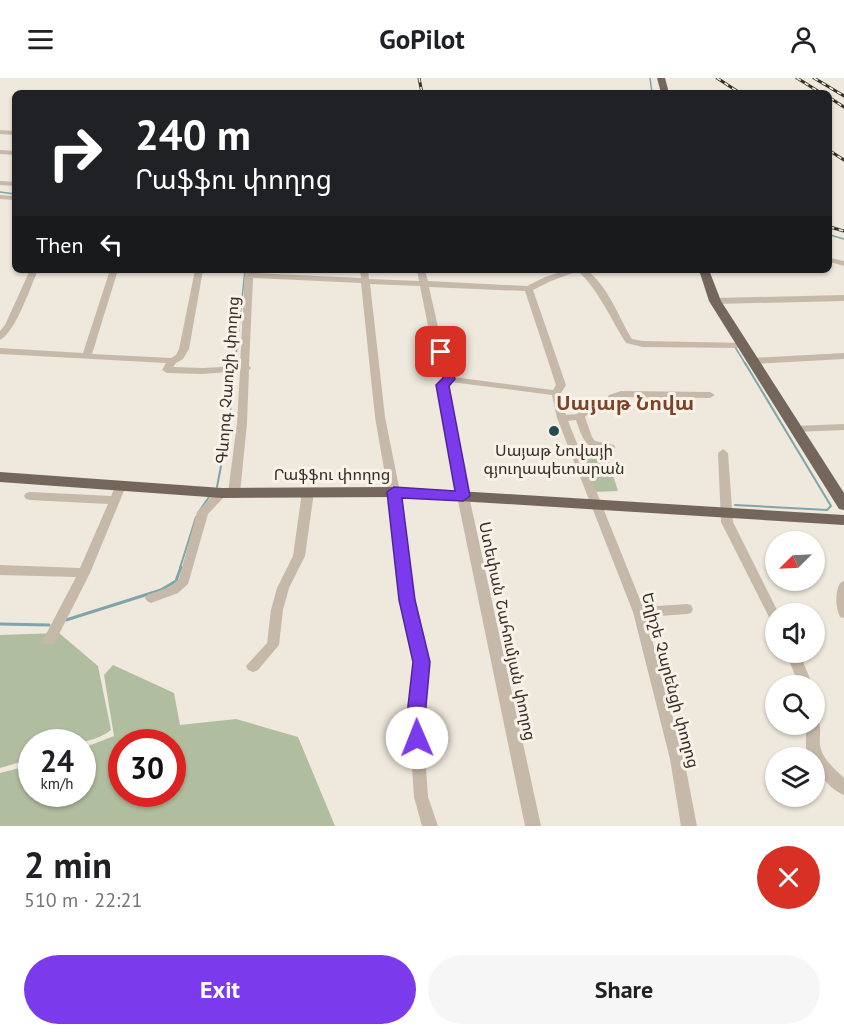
<!DOCTYPE html>
<html lang="en">
<head>
<meta charset="utf-8">
<style>
  body { margin:0; font-family:"PT Sans","Noto Sans Armenian",sans-serif; background:#f6f6f6; color:#202124; height:100vh; display:flex; flex-direction:column; font-size:22px; white-space:nowrap }
  * { box-sizing:border-box; margin:0 }
  p { font-size:20px; color:#757577 }
  .icon { flex:none; width:33px; height:33px; fill:none; stroke:currentColor; stroke-width:2; stroke-linecap:round; stroke-linejoin:round }
  .map { position:relative; height:748px; overflow:hidden }
  .drawer { display:flex; flex-direction:column; background:#fff; flex:1 }
  .drawer>* { flex:none }
  .banner { position:absolute; left:12px; top:12px; width:820px; height:183px; border-radius:9px; box-shadow:0 2px 4px #0004; background:#202124; color:#fff; overflow:hidden }
  .needle { width:39px; rotate:246deg }
  .controls { position:absolute; left:765px; top:453px; display:grid; gap:12px }
  .controls a { display:grid; place-items:center; width:60px; height:60px; border-radius:50%; background:#fff; box-shadow:0 2px 4px #0004; font-size:30px }
  .speed { position:absolute; left:18px; top:651px; display:flex; gap:12px; font-size:30px; font-weight:700; text-align:center }
  .speed>* { display:grid; place-content:center; width:78px; height:78px; border-radius:50%; background:#fff; box-shadow:0 2px 4px #0004; line-height:1 }
  .speed small { font-size:15px; font-weight:400 }
  .speed .limit { border:9px solid #d22; background:#fff; color:#111 }
  .pin { position:absolute; display:grid; place-items:center; width:51px; height:51px; color:#fff; margin:-26px; border-radius:12px; box-shadow:0 3px 9px #0006 }
  .me { position:absolute; width:66px; margin:-33px; rotate:359deg; stroke-linejoin:round; filter:drop-shadow(0 0 4px #0008) }
  .turn { display:flex; align-items:center; gap:21px; height:126px; padding:0 24px; font-size:27px }
  .turn .icon { width:78px; height:78px; stroke-width:2.5 }
  .turn b { display:block; font-size:42px; line-height:51px }
  .then { display:flex; align-items:center; height:57px; padding:0 24px; background:#0003; gap:12px; font-size:22px }
  .round { display:grid; place-items:center; flex:none; width:63px; height:63px; border-radius:32px; background:#f6f6f6 }
  .headline { display:flex; align-items:center; justify-content:space-between; height:102px; padding:0 24px }
  h1 { font-size:36px; font-weight:700; line-height:45px }
  .action { display:flex; gap:12px; margin-top:auto; padding:12px 24px }
  .action a { flex:1; height:69px; border-radius:36px; background:#7c3aed; color:#fff; font-size:24px; font-weight:700; line-height:69px; text-align:center }
  .action a+a { background:#f6f6f6; color:#202124 }
  header { display:flex; justify-content:space-between; align-items:center; height:78px; padding:0 24px; background:#fff; font-size:27px; font-weight:700 }
  .map>svg:first-child { display:block }
</style>
</head>
<body>
<header><svg class="icon" aria-label="menu" viewBox="0 0 24 24"><path d="M4 6h16M4 12h16M4 18h16"/></svg>GoPilot<svg class="icon" aria-label="person" viewBox="0 0 24 24"><circle cx="12" cy="8" r="4"/><path d="M4 21q1-7 8-7t8 7"/></svg></header>
<div class="map">
<svg width="844" height="748" viewBox="0 0 844 748">
  <rect width="100%" height="100%" fill="#efe8dc"/>
  <path fill="#b0bd9e" fill-rule="evenodd" d="M606,375l12,38 -24,1 -11,-38z
    M59,555l39,33 13,64c-23,18 -52,12 -79,12l-1,17 -31,9v-133z
    M113,587l61,28 6,32 56,-6 62,18 37,89h-335v-53l31,-8 1,29h50l1,-46 31,-12 -10,-61zM122,664h50v52h-50z"/>
  <g fill="none" stroke-linecap="round" stroke-linejoin="round">
    <path stroke="#7ea5aa" stroke-width="1.5" d="M650,0l2,15
      M0,114l15,2
      M830,157l14,4
      M735,269l11,18
      M235,287l10,-95"/>
    <path stroke="#7ea5aa" stroke-width="2" d="M235,289v-4
      M217,409l11,-58 7,-60
      M735,427l92,5 4,-4 -86,-143
      M200,432l9,-13
      M180,490l16,-51"/>
    <path stroke="#7ea5aa" stroke-width="3" d="M66,542l95,-30 15,-9 5,-14
      M0,546l49,1"/>
    <path fill="#c6b9a9" fill-rule="evenodd" d="M0,52l15,1v4l-15,-1z
      M0,72l15,1v4l-15,-1z
      M0,103l15,1v4l-15,-1z
      M0,117l15,1v4l-15,-1z
      M830,180l14,3v5l-14,-4z
      M30,192h8c-8,18 -22,61 -38,70v-9l5,-6z
      M110,192h8l-26,84 79,4 5,-3 3,-6 16,-79h8l-14,79 -6,10 -7,4 -3,4 30,1 37,-2 5,-96h8v3l108,5 -1,-8h8l1,9 50,2 -2,-11h8l3,11 99,5 18,-9 22,-7h20c22,18 31,46 45,69l11,2 102,2 2,2 -5,3 -99,-1 -17,-4c-16,-25 -26,-51 -48,-72l-27,10 -18,9 33,95 -5,8 5,22 11,-1 3,-4 22,-4 7,-11 12,-4 89,1 5,3 -5,3 -88,-1 -6,2 -7,12 -22,4 -2,2 7,20 3,4 19,4 1,2 -1,2c-26,5 -31,-8 -38,-29l-8,1 75,186 44,-3 4,1 2,4 -2,4 -4,1 -41,3 38,142 13,67h-16l-11,-67 -37,-147 -76,-194 -5,-23 -101,-13 -4,4 22,110 72,330h-16l-68,-330 -20,-111 7,-7 -14,-42 -10,-50 -50,-2 15,133 15,75 13,108 16,62 -5,45v31l4,59 10,29h-16l-8,-29 -4,-59v-31l5,-45 -14,-62 -13,-108 -13,-75 -14,-134 -108,-5 -4,88 2,2 -2,2 -2,53 -7,70 -6,4 -6,-4 9,-70 3,-52 -37,3 -36,-1 -5,-3 4,-7 -166,-9v-6l83,5zM429,209l96,4 31,94 -3,5 -100,-13 -13,-41z
      M844,217v6l-129,3 -4,-3 4,-3z
      M844,275v6l-93,5 -5,-3 5,-3z
      M844,346v6l-49,2 -5,-3 5,-3z
      M723,371l5,4 5,69 46,92h-3v10l-4,-1 -51,-101 -3,-69z
      M121,404l5,4 -36,87 -36,71 -5,1 -5,-1 -1,-4 33,-63 -76,-2v-10l80,3 28,-64 -78,-4 -4,-1 -2,-3 2,-3 4,-1 81,4 6,-13z
      M308,410l6,4 -9,64 -16,32 -6,22 -4,35 -21,25 -5,2 -5,-2 -2,-4 21,-23 4,-33 6,-22 16,-32 9,-64z
      M222,411l6,4 -20,21 -20,70 -10,9 -27,10 -4,-2 -2,-3 2,-3 23,-8 9,-8 18,-67 21,-22z
      M844,503v37l-4,-1c-5,-11 -5,-25 0,-34z
      M786,574h13l14,34h-14z
      M814,640l4,2c4,8 1,16 2,25 2,14 15,24 24,33v17c-13,-5 -30,-24 -30,-37h-3l-5,-10v-24h8z"/>
    <path fill="#75665b" fill-rule="evenodd" d="M657,0h8l4,15h-8z
      M699,192h10l12,31 123,192v17l-5,-1 -130,-208z
      M0,394l222,16 172,-1 450,28v10l-450,-28 -172,1 -222,-16z"/>
    <g stroke="#342d28" stroke-width="3">
      <path id="rail" d="M419,0l3,15
        M717,0l23,15
        M797,0l24,15
        M814,0l30,18
        M830,20l14,9
        M830,73l14,9
        M830,149l14,4"/>
    </g>
    <use href="#rail" stroke="#f8f2e8" stroke-width="1.5" stroke-dasharray="4.5" stroke-linecap="butt"/>
  </g>
  <path fill="#7c3aed" stroke="#51269a" stroke-width="1.5" d="M441,270l6,4 8,27 -6,7 21,110 -7,5 -61,-3 13,102 15,62 -4,44v32l-2,6 -7,2 -6,-2 -3,-6v-32l5,-44 -14,-62 -12,-108 7,-5 61,4 -19,-106 7,-7 -8,-26z"/>
  <circle fill="#224b52" stroke="#f8f2e8" stroke-width="2" cx="554" cy="353" r="6"/>
  <g text-anchor="middle" stroke-width="6" stroke-linejoin="round" paint-order="stroke">
    <g font-size="16" fill="#342d28" stroke="#f8f2e8">
      <text transform="translate(227 302) rotate(-86)" y="6">Գևորգ Չաուշի փողոց</text>
      <text x="332" y="402">Րաֆֆու փողոց</text>
      <text transform="translate(508 553) rotate(78)" y="6">Ստեփան Շահումյան փողոց</text>
      <text transform="translate(671 602) rotate(75)" y="6">Եղիշե Չարենցի փողոց</text>
    </g>
    <g font-size="16" fill="#342d28" stroke="#f8f2e8">
      <text x="554" y="378">Սայաթ Նովայի<tspan x="554" dy="18">գյուղապետարան</tspan></text>
    </g>
    <g font-size="20" font-weight="bold" fill="#7c4329" stroke="#f8f2e8">
      <text x="625" y="332">Սայաթ Նովա</text>
    </g>
  </g>
</svg>
<div class="controls">
<a><svg class="needle" viewBox="-14 -14 28 28"><path d="M0-13l5 13h-10z" fill="#e53935"/><path d="M0 13l5-13h-10z" fill="#757577"/></svg></a>
<a><svg class="icon" aria-label="sound" viewBox="0 0 24 24"><path d="M4 9h4l5-4v14l-5-4H4zM17 9q2 3 0 6"/></svg></a>
<a><svg class="icon" aria-label="search" viewBox="0 0 24 24"><circle cx="10" cy="10" r="6"/><path d="M15 15l6 6"/></svg></a>
<a><svg class="icon" aria-label="layers" viewBox="0 0 24 24"><path d="M12 4l9 5-9 5-9-5zM3 14l9 5 9-5"/></svg></a>
</div>
<div class="speed"><div>24<small>km/h</small></div><div class="limit">30</div></div>
<div class="pin" style="left:441px;top:274px;background:#d93025"><svg class="icon" aria-label="arrive" viewBox="0 0 24 24"><path d="M6 21V4h12l-3 4 3 4H6"/></svg></div>
<svg class="me" style="left:417px;top:660px" viewBox="-20 -20 40 40"><circle r="19" fill="#fff"/><path d="M0-13L10 11 0 6-10 11z" fill="#7c3aed"/></svg>
<div class="banner">
<div class="turn"><svg class="icon" aria-label="right" viewBox="0 0 24 24"><path d="M7 20v-9h11M14 6l5 5-5 5"/></svg><div><b>240 m</b>Րաֆֆու փողոց</div></div>
<div class="then">Then<svg class="icon" aria-label="left" viewBox="0 0 24 24"><path d="M17 20v-9H6M10 6l-5 5 5 5"/></svg></div>
</div>
</div>
<section class="drawer">
<div class="headline"><div><h1>2 min</h1><p>510 m · 22:21</p></div><a class="round" style="background:#d93025;color:#fff"><svg class="icon" aria-label="close" viewBox="0 0 24 24"><path d="M6 6l12 12M18 6L6 18"/></svg></a></div>
<div class="action"><a>Exit</a><a>Share</a></div>
</section>
</body>
</html>
